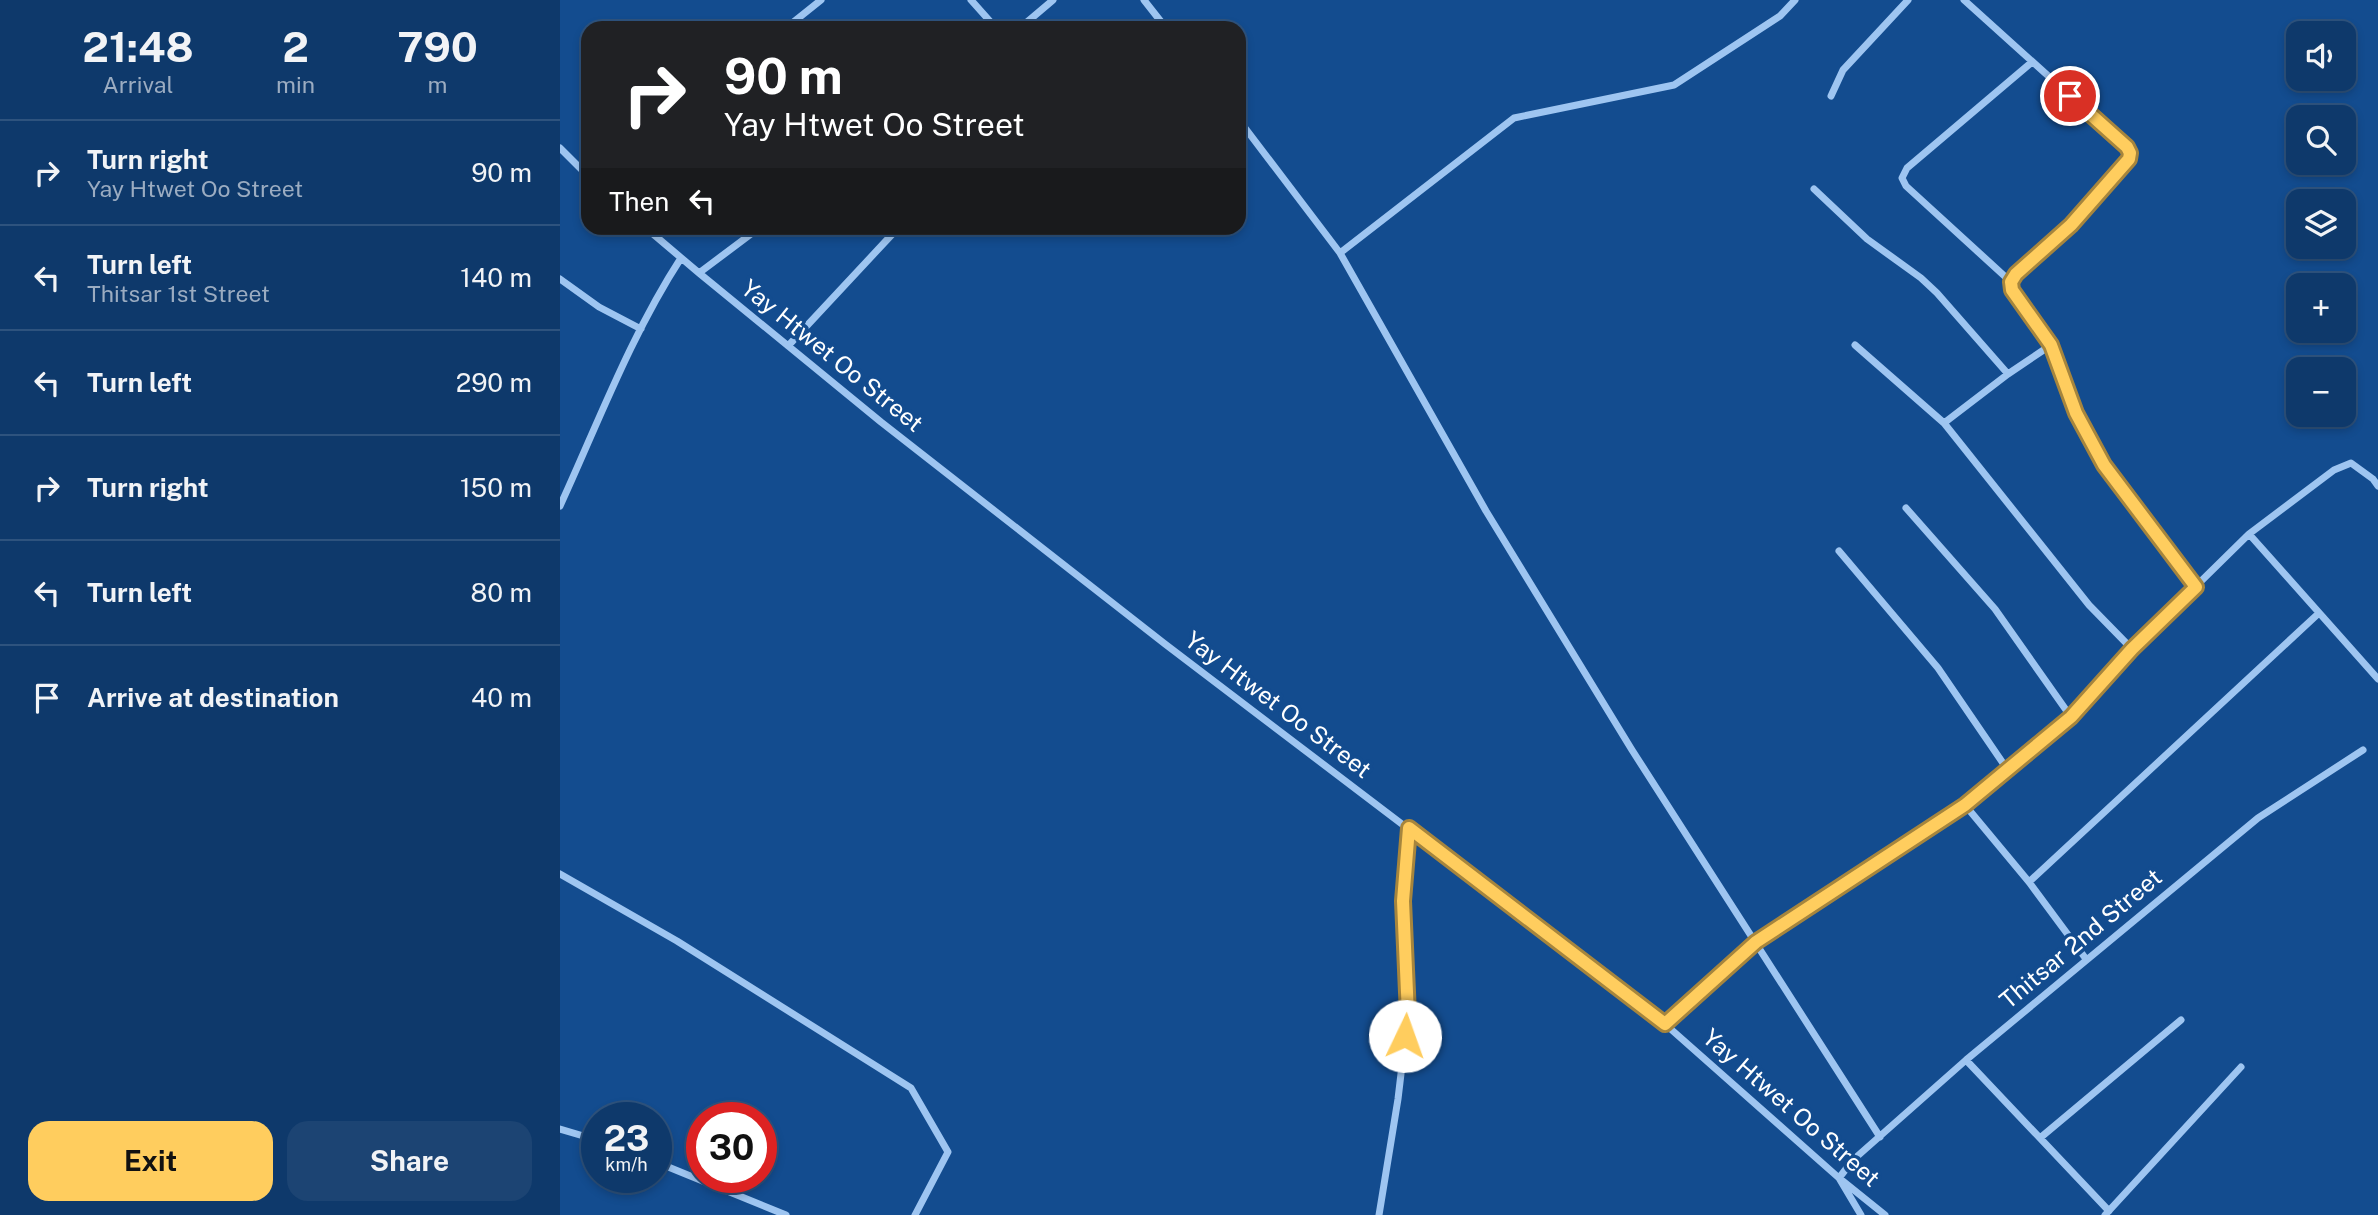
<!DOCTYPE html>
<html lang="en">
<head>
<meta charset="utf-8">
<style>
  body { margin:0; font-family:"Public Sans",sans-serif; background:#1c4473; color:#f1f3f6; height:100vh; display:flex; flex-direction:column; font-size:26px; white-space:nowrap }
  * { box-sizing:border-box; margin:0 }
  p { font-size:23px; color:#9bacc1 }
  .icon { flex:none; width:38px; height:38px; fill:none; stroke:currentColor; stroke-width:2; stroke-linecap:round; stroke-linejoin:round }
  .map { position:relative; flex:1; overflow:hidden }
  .drawer { display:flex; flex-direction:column; background:#0e396b; width:560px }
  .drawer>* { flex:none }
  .guide { position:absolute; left:21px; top:21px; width:665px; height:214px; border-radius:21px; box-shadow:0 4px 10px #0003,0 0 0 2px #2e537e; background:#202124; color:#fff; overflow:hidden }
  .fabs { position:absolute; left:1726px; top:21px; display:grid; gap:14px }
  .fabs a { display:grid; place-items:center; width:70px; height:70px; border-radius:14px; background:#0e396b; box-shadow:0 4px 10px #0003,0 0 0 2px #2e537e; font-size:35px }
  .speed { position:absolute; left:21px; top:1102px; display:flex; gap:14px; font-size:35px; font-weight:700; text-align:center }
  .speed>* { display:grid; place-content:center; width:91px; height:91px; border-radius:50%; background:#0e396b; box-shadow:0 4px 10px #0003,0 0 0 2px #2e537e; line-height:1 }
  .speed small { font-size:18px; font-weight:400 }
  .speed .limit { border:10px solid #d22; background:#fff; color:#111 }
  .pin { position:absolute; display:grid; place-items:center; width:60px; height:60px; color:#fff; margin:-30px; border:4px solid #fff; border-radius:50%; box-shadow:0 2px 7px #0007 }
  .me { position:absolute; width:77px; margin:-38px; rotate:3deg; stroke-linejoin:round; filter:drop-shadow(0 0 5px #0008) }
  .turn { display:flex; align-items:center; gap:24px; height:147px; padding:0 28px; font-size:32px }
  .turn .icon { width:91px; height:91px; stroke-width:2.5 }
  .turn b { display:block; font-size:49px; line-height:60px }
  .then { display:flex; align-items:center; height:66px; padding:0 28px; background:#0003; gap:14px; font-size:26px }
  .eta { display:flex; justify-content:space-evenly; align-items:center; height:119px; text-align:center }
  .eta b { font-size:42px; font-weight:700; line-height:49px }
  .cta { display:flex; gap:14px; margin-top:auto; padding:14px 28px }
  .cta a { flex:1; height:80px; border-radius:21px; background:#ffcd5e; color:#111; font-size:28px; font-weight:700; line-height:80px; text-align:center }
  .cta a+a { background:#1c4473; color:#f1f3f6 }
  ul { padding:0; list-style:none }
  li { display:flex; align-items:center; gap:21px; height:105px; padding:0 28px; border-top:2px solid #2e537e }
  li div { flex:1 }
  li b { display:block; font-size:26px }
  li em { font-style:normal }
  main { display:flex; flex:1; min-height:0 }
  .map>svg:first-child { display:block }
</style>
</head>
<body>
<main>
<section class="drawer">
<div class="eta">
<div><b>21:48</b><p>Arrival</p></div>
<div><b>2</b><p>min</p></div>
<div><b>790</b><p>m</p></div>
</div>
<ul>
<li><svg class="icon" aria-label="right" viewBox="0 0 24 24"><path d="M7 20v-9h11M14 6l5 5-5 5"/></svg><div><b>Turn right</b><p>Yay Htwet Oo Street</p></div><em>90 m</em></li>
<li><svg class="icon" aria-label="left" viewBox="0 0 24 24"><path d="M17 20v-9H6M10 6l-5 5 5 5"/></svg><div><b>Turn left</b><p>Thitsar 1st Street</p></div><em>140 m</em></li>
<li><svg class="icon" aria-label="left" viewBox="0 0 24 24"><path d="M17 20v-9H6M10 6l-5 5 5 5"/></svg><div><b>Turn left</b></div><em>290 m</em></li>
<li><svg class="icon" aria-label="right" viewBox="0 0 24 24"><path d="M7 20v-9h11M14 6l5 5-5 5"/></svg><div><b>Turn right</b></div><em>150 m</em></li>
<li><svg class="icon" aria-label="left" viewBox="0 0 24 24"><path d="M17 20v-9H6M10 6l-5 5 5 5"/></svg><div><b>Turn left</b></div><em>80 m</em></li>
<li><svg class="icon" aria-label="arrive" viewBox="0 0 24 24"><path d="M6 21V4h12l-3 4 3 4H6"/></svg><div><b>Arrive at destination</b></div><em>40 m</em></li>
</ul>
<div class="cta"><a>Exit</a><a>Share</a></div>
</section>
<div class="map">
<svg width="1818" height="1215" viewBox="0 0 1818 1215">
  <rect width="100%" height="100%" fill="#134c8f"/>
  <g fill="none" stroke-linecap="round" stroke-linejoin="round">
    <path stroke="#9ec5f1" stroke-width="7" d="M411,0l25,28
      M584,0l22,28
      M1404,0l163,147 3,6 -1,6 -58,66 -55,49 -5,8 1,8 39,55 25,68 28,52 92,122
      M226,28l35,-28
      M460,28l33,-28
      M1271,96l12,-26 65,-70
      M679,120l101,133 146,258 146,239 248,387
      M0,148l28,28
      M1254,189l53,50 54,39 16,15 71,81
      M86,228l53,45 182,149 284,222 500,380 174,154 46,37
      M780,253l174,-135 160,-33 106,-69 15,-16
      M139,273l60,-45
      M0,279l39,28 42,22
      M1451,282l-105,-96 -4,-8 5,-10 125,-106
      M1295,345l89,78 145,182 43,44
      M228,346l110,-118
      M1384,423l64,-49 43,-29
      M0,506c38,-83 71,-171 121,-248
      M1346,508l89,101 76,108
      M1689,534l129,145
      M1279,551l99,117 69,101
      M1405,805l64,77 57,77
      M0,874l117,67 234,147 37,64 -33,63
      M1469,882l290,-269
      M1105,1024l91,-82 209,-137 106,-88 61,-68 117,-115 85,-64 17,-7 22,16 5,7
      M1406,1060l143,151
      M0,1129l37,11
      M1480,1138l141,-118
      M96,1162l130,53
      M819,1215l19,-116 10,-84 -5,-114 6,-73
      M1301,1215l-22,-37 14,-18 113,-100 292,-242 105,-68
      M1545,1215l136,-148"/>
  </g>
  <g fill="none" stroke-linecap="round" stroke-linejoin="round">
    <g stroke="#a6853d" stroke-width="18">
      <path id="route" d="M845,1036l3,-21 -5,-114 6,-73 256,196 91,-82 209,-137 106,-88 61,-68 64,-62 -92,-122 -28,-52 -25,-68 -39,-55 -1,-8 5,-8 55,-49 58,-66 1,-6 -3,-6 -57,-51"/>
    </g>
    <use href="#route" stroke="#ffcd5e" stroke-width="12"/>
  </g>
  <g text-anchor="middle" stroke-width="7" stroke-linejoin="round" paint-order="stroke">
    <g font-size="24" fill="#fff" stroke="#134c8f">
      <text transform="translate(272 356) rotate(39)" y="8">Yay Htwet Oo Street</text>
      <text transform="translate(718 705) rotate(37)" y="8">Yay Htwet Oo Street</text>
      <text transform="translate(1521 939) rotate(-40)" y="8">Thitsar 2nd Street</text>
      <text transform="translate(1231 1108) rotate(41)" y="8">Yay Htwet Oo Street</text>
    </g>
  </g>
</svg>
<div class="fabs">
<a><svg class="icon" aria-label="sound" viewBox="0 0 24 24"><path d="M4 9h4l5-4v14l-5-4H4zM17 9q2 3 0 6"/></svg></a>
<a><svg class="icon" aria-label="search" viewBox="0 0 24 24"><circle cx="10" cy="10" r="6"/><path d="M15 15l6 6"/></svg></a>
<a><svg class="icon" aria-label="layers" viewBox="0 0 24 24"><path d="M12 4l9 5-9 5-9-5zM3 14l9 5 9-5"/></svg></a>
<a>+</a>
<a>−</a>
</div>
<div class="speed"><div>23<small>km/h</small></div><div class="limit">30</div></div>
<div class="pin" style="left:1510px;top:96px;background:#d93025"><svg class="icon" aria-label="arrive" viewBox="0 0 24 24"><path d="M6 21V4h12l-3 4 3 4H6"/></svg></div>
<svg class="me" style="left:845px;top:1036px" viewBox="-20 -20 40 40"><circle r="19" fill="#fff"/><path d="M0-13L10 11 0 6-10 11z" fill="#ffcd5e"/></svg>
<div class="guide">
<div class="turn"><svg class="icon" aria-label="right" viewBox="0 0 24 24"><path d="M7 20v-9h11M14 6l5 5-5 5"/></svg><div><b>90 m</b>Yay Htwet Oo Street</div></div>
<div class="then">Then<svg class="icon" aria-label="left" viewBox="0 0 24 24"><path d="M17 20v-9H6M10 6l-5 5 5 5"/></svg></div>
</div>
</div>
</main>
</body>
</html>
